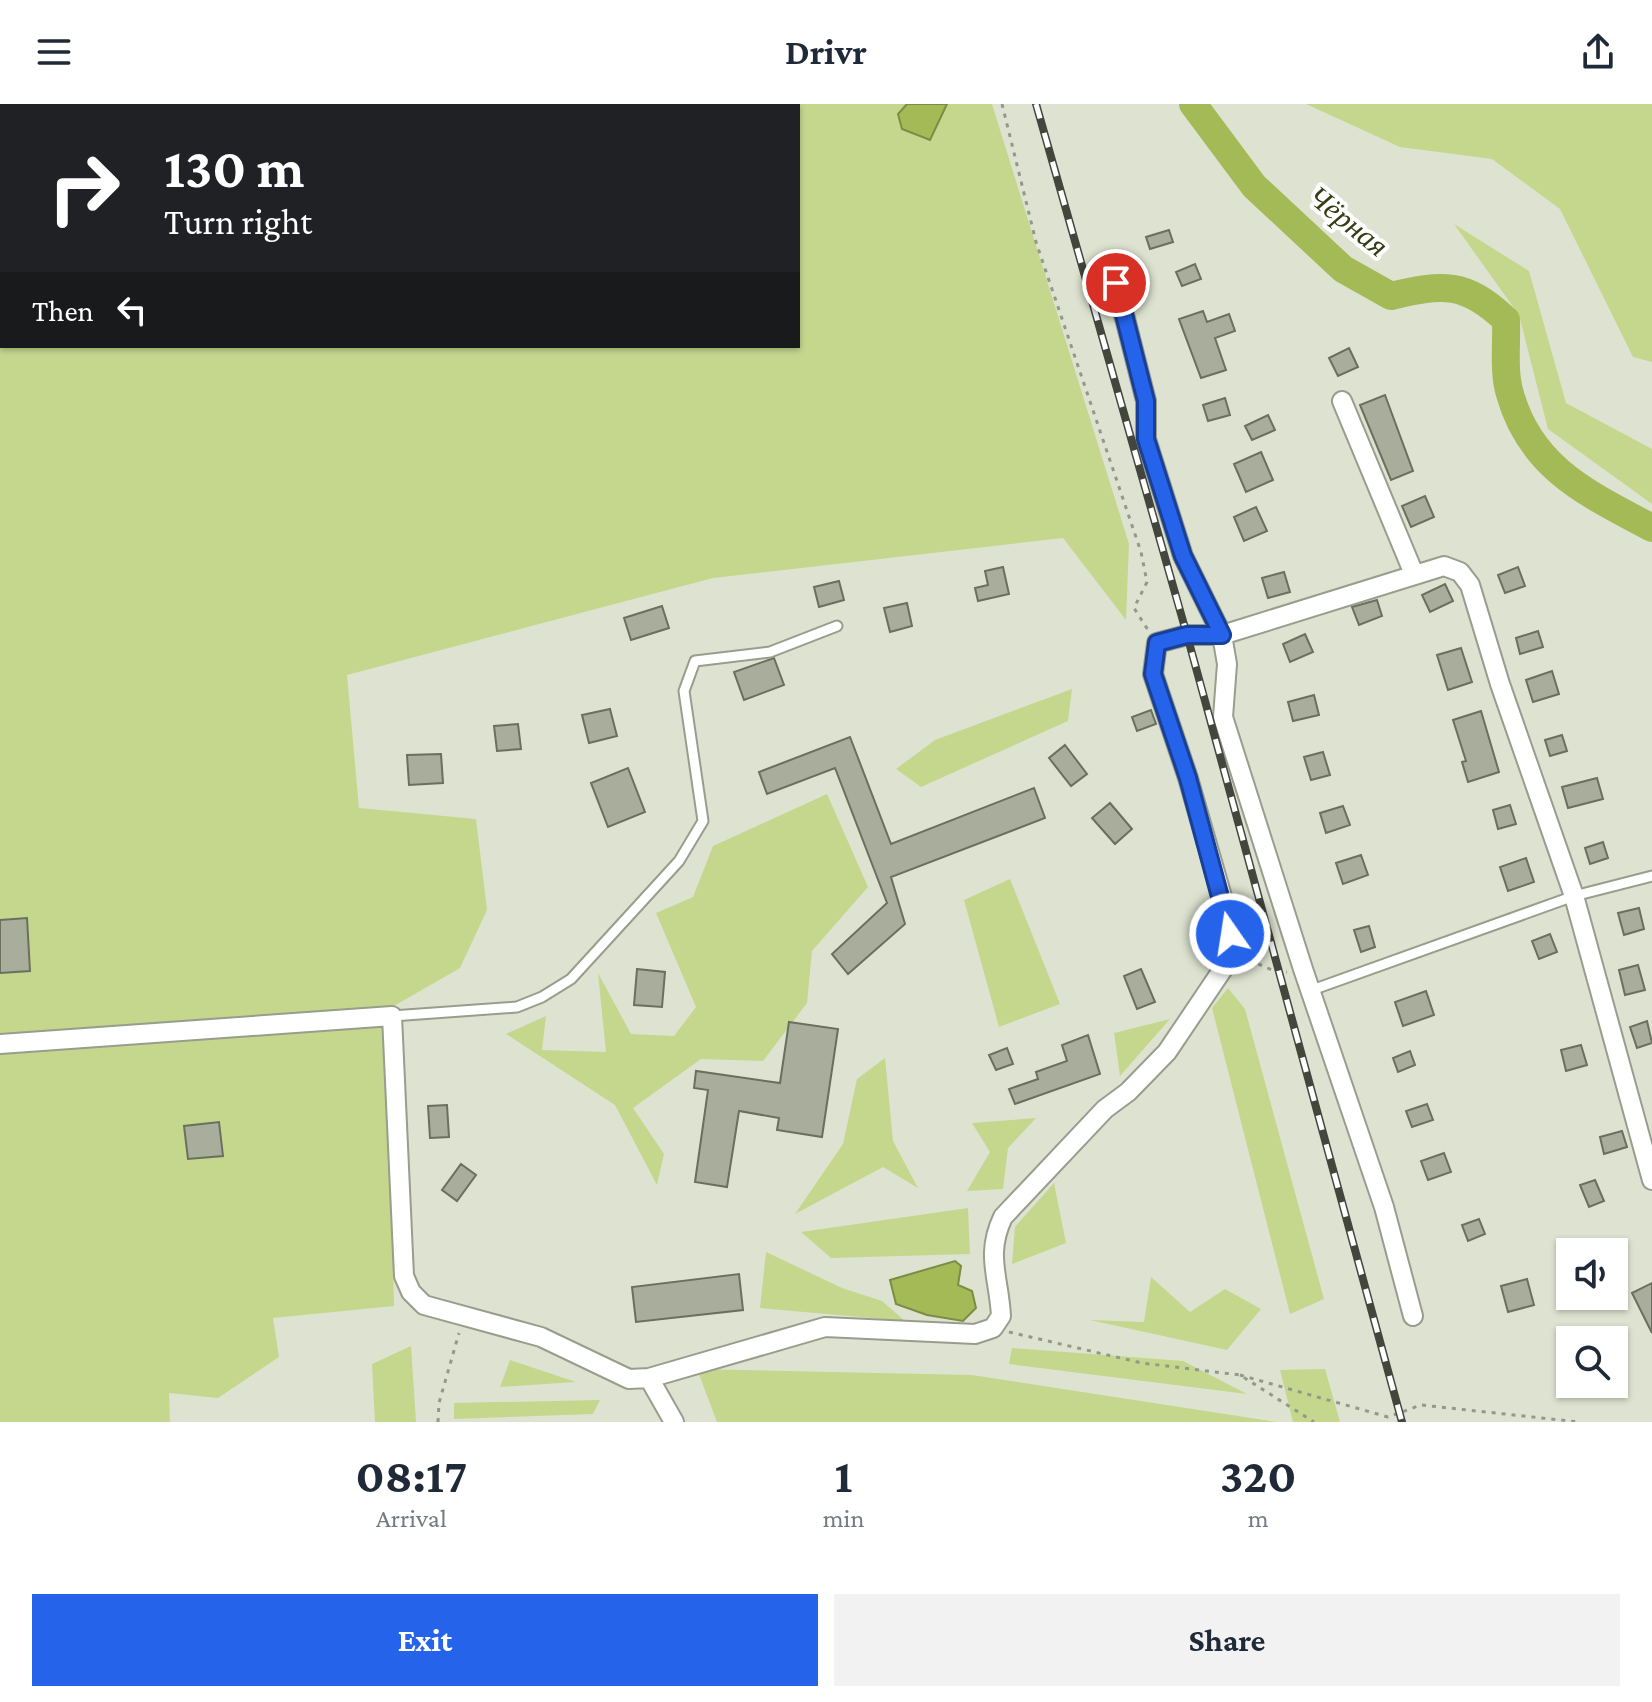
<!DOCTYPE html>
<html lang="en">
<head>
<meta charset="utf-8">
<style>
  body { margin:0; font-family:"Crimson Pro",serif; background:#f2f2f3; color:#1f2937; height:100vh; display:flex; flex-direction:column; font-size:30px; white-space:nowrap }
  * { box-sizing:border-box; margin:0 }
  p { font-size:26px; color:#747a83 }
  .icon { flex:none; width:44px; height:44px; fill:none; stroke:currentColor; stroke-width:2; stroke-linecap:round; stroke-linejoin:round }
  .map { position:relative; height:1318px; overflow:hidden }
  .sheet { display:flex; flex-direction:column; background:#fff; flex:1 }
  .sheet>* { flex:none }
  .hud { position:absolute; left:0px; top:0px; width:800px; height:244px; box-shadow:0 2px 6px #0004; background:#202124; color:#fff; overflow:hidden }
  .buttons { position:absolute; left:1556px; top:1134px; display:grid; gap:16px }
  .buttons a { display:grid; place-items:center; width:72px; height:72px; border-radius:0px; background:#fff; box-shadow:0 2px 6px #0004; font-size:40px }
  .pin { position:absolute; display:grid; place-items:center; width:68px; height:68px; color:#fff; margin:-34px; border:4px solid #fff; border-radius:50%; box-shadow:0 2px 8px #0007 }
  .me { position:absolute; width:88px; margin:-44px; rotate:347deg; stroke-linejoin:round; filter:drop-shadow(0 0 6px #0008) }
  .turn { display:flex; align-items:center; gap:28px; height:168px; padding:0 32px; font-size:36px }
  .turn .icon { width:104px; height:104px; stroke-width:2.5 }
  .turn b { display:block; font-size:56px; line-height:68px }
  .then { display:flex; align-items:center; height:76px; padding:0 32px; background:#0003; gap:16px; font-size:30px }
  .eta { display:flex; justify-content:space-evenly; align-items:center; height:136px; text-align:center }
  .eta b { font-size:48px; font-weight:700; line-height:56px }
  .button { display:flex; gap:16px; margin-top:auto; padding:16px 32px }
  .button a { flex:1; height:92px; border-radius:0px; background:#2563eb; color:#fff; font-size:32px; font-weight:700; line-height:92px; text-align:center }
  .button a+a { background:#f2f2f3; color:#1f2937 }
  header { display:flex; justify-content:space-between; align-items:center; height:104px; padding:0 32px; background:#fff; font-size:36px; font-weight:700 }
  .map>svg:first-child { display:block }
</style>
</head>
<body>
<header><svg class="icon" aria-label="menu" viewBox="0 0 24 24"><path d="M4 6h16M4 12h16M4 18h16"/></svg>Drivr<svg class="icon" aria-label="share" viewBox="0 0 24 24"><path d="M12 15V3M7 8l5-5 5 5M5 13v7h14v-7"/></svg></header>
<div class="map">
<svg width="1652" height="1318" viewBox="0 0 1652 1318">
  <rect width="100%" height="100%" fill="#dee3d1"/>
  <path fill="#c4d78d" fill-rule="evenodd" d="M0,0h992l137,440 -3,76 -63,-82 -350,40 -366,97 12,133 117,11 11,91 -27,58 -73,42 7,296 -121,12 6,39 -61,41 -49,-5 1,29h-170zM2,2h796v240h-796z
    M1306,0h346v258l-19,-5 -73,-148 -68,-50 -92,-12z
    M1454,120l75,47 37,132 86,46v55l-104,-75 -29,-114z
    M1072,585l-4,32 -147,66 -25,-18 39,-29z
    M827,690l41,93 -56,64 -5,52 -44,58 -62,-2 -68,49 31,46 -7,31 -42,-80 -109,-71 40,-18 -4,34 64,2 -8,-79 33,61 43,2 22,-29 -40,-94 37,-16 20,-51z
    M1010,775l50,125 -61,23 -35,-127z
    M1228,884l17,21 79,290 -34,15 -78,-306z
    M1170,915l-50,57 -6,-43z
    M885,954l8,83 25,47 -35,-21 -88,47 48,-70 14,-65z
    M1036,1014l-28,30 -5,41 -36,2 23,-39 -18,-29z
    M1054,1079l12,60 -54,21 3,-37z
    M968,1104l2,46 -139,4 -30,-26z
    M766,1148l76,36 40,13 23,20 -145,-13z
    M1151,1173l39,35 35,-23 36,20 -34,41 -137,-30 54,2z
    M411,1242l5,76h-41l-3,-58z
    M1012,1244l171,13 64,33 -238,-30z
    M510,1256l66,22 -76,5z
    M697,1265l275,6 305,47h-560z
    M1325,1265l15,53h-47l-13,-52z
    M600,1296l-7,14 -139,5v-16z"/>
  <path fill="#a4ba56" stroke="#7c8c45" stroke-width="2" d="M907,0h40l-17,36 -28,-11 -4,-15z
    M955,1157l6,5 -3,19 14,6 4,17 -13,13 -36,-6 -31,-11 -6,-24z"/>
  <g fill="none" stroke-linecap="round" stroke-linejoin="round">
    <path stroke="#a4ba56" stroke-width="28" d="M1193,0l61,82 89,83 48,27c52,-12 74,-15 115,24 1,23 -3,52 4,74 21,75 79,100 142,134"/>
  </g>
  <path fill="#a8ad9c" stroke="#6a6f5f" stroke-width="2" d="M1169,126l4,12 -23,7 -4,-12z
    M1195,160l6,15 -19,7 -6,-14z
    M1203,207l4,11 22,-8 6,17 -20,7 11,32 -25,8 -22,-59z
    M1349,244l9,19 -20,9 -9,-18z
    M1385,291l28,76 -22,9 -31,-75z
    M1225,294l5,17 -22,6 -5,-16z
    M1268,311l7,15 -23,10 -7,-14z
    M1261,348l12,28 -27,12 -12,-28z
    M1425,392l9,21 -23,10 -9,-21z
    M1256,403l11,24 -23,10 -10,-24z
    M1003,463l6,27 -31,7 -3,-13 13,-3 -3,-14z
    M1518,463l7,19 -20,7 -7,-18z
    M1284,468l6,20 -22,6 -6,-20z
    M839,477l5,19 -25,7 -5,-20z
    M1445,480l8,17 -23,11 -8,-17z
    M1377,496l5,16 -23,9 -7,-18z
    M907,499l5,23 -22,6 -6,-24z
    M662,502l7,22 -38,12 -7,-22z
    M1538,527l5,16 -23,7 -4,-16z
    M1305,530l8,18 -23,10 -7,-18z
    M1461,544l11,34 -24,8 -11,-35z
    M774,554l10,27 -40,15 -10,-28z
    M1552,567l7,23 -26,8 -7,-22z
    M1314,591l5,20 -26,6 -5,-19z
    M610,605l7,27 -28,7 -7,-28z
    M1151,606l5,14 -19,7 -5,-14z
    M1481,607l18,61 -31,10 -6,-20 4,-1 -13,-41z
    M518,620l3,25 -24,2 -3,-25z
    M1562,631l5,16 -17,5 -5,-16z
    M850,633l41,107 143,-56 11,30 -154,59 14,47 -57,50 -16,-20 55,-51 -52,-135 -68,26 -8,-22z
    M1065,641l22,29 -16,12 -22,-28z
    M1323,648l7,23 -19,5 -7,-23z
    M441,650l2,29 -34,2 -2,-30z
    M628,664l17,44 -37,15 -17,-44z
    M1597,674l6,21 -35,9 -6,-21z
    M1110,699l22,26 -17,15 -23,-26z
    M1510,701l6,19 -18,5 -5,-19z
    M1343,702l7,19 -24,8 -6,-20z
    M1603,738l5,16 -18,6 -5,-16z
    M1361,751l7,20 -25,9 -7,-21z
    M1526,754l8,24 -26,9 -8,-24z
    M1639,804l5,21 -20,6 -6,-22z
    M27,814l3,53 -30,2v-53z
    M1369,822l6,21 -14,5 -7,-22z
    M1550,830l7,18 -18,7 -7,-18z
    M1638,861l7,25 -20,5 -6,-25z
    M637,865l28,3 -3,35 -28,-2z
    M1141,865l14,33 -18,7 -13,-33z
    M1426,887l8,24 -31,11 -8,-24z
    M1647,917l5,22 -15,5 -7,-21z
    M789,918l49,7 -16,108 -45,-7 2,-12 -40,-7 -12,76 -32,-5 13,-92 -14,-2 2,-17 84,12z
    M1088,931l12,39 -85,30 -6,-15 29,-10 -2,-7 31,-11 -5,-16z
    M1581,941l6,20 -21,6 -5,-21z
    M1007,944l6,16 -17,6 -7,-15z
    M1410,947l5,14 -17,7 -5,-14z
    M1427,1000l6,16 -21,7 -6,-16z
    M447,1001l2,32 -19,1 -2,-32z
    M219,1018l4,34 -35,3 -4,-33z
    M1622,1027l5,16 -23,7 -4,-17z
    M1444,1049l7,19 -23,8 -7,-19z
    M461,1060l15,11 -19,26 -15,-11z
    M1595,1076l9,21 -15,6 -9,-22z
    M1479,1115l6,15 -17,7 -6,-16z
    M739,1170l4,36 -107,12 -4,-35z
    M1527,1175l7,26 -26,7 -7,-26z
    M1652,1179v50l-20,-40z"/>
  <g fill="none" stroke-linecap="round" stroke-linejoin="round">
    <g stroke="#989d8c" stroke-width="13">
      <path id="lane" d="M1312,886l262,-94 78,-20
        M392,912l125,-9 25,-10 29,-18 108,-118 24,-40 -19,-130 11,-30 75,-9 67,-26"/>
    </g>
    <g stroke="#989d8c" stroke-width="22">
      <path id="street" d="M1116,179l30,118v38l37,117 39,79 5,29 -4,53 80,252 81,238 29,109
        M1342,297l72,173
        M0,940l392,-28 12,260 7,16 13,13 117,32 88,42 20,-1 176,-51 150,7 18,-6 8,-12c-2,-39 -16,-61 2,-99l102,-108 23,-17 39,-40 66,-98 -6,-40 -39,-136 -35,-104 4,-31 30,-8h35l222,-69 16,6 10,13 30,99 74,212 78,284
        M649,1274l25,44"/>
    </g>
    <path stroke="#94988b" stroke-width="3" stroke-dasharray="4 6" stroke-linecap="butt" d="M1002,0l34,138 105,310 6,30 -13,26 14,22
      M1249,856l30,13 8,-1
      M1009,1228l133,31 98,12 74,47
      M1240,1271l148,42 33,-12 158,17
      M438,1318l1,-19 20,-70"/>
    <use href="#lane" stroke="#fff" stroke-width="9"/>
    <use href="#street" stroke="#fff" stroke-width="18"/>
    <g stroke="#43463d" stroke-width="8">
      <path id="rail" d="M1036,0l151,531 215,787"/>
    </g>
    <use href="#rail" stroke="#fff" stroke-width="5" stroke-dasharray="15" stroke-linecap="butt"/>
  </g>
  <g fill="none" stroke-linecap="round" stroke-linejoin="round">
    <g stroke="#184099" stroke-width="20">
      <path id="route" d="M1116,179l30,118v38l37,117 39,79h-35l-30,8 -4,31 35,104 42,156"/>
    </g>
    <use href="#route" stroke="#2563eb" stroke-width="14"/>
  </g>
  <g text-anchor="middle" stroke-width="8" stroke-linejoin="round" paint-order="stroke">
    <g font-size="30" font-style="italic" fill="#353d14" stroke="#fff">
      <text transform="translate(1348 117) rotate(39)" y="10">Чёрная</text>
    </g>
  </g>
</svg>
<div class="buttons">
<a><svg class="icon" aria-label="sound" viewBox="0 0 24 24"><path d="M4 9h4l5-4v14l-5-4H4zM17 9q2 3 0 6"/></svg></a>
<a><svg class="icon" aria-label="search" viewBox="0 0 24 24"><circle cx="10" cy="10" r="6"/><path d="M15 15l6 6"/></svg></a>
</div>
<div class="pin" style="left:1116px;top:179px;background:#d93025"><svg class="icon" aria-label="arrive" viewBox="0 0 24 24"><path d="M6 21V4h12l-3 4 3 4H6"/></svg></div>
<svg class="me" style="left:1230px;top:830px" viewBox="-20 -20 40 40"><circle r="17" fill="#2563eb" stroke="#fff" stroke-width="3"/><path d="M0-11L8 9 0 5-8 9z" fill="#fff"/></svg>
<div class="hud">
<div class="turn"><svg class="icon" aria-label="right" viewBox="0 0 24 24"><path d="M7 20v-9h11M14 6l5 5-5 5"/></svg><div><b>130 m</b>Turn right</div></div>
<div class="then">Then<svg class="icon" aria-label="left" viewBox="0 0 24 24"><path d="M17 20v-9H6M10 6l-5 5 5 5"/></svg></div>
</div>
</div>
<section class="sheet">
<div class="eta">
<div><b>08:17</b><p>Arrival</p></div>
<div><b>1</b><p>min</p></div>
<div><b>320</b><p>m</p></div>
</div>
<div class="button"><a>Exit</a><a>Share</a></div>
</section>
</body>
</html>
